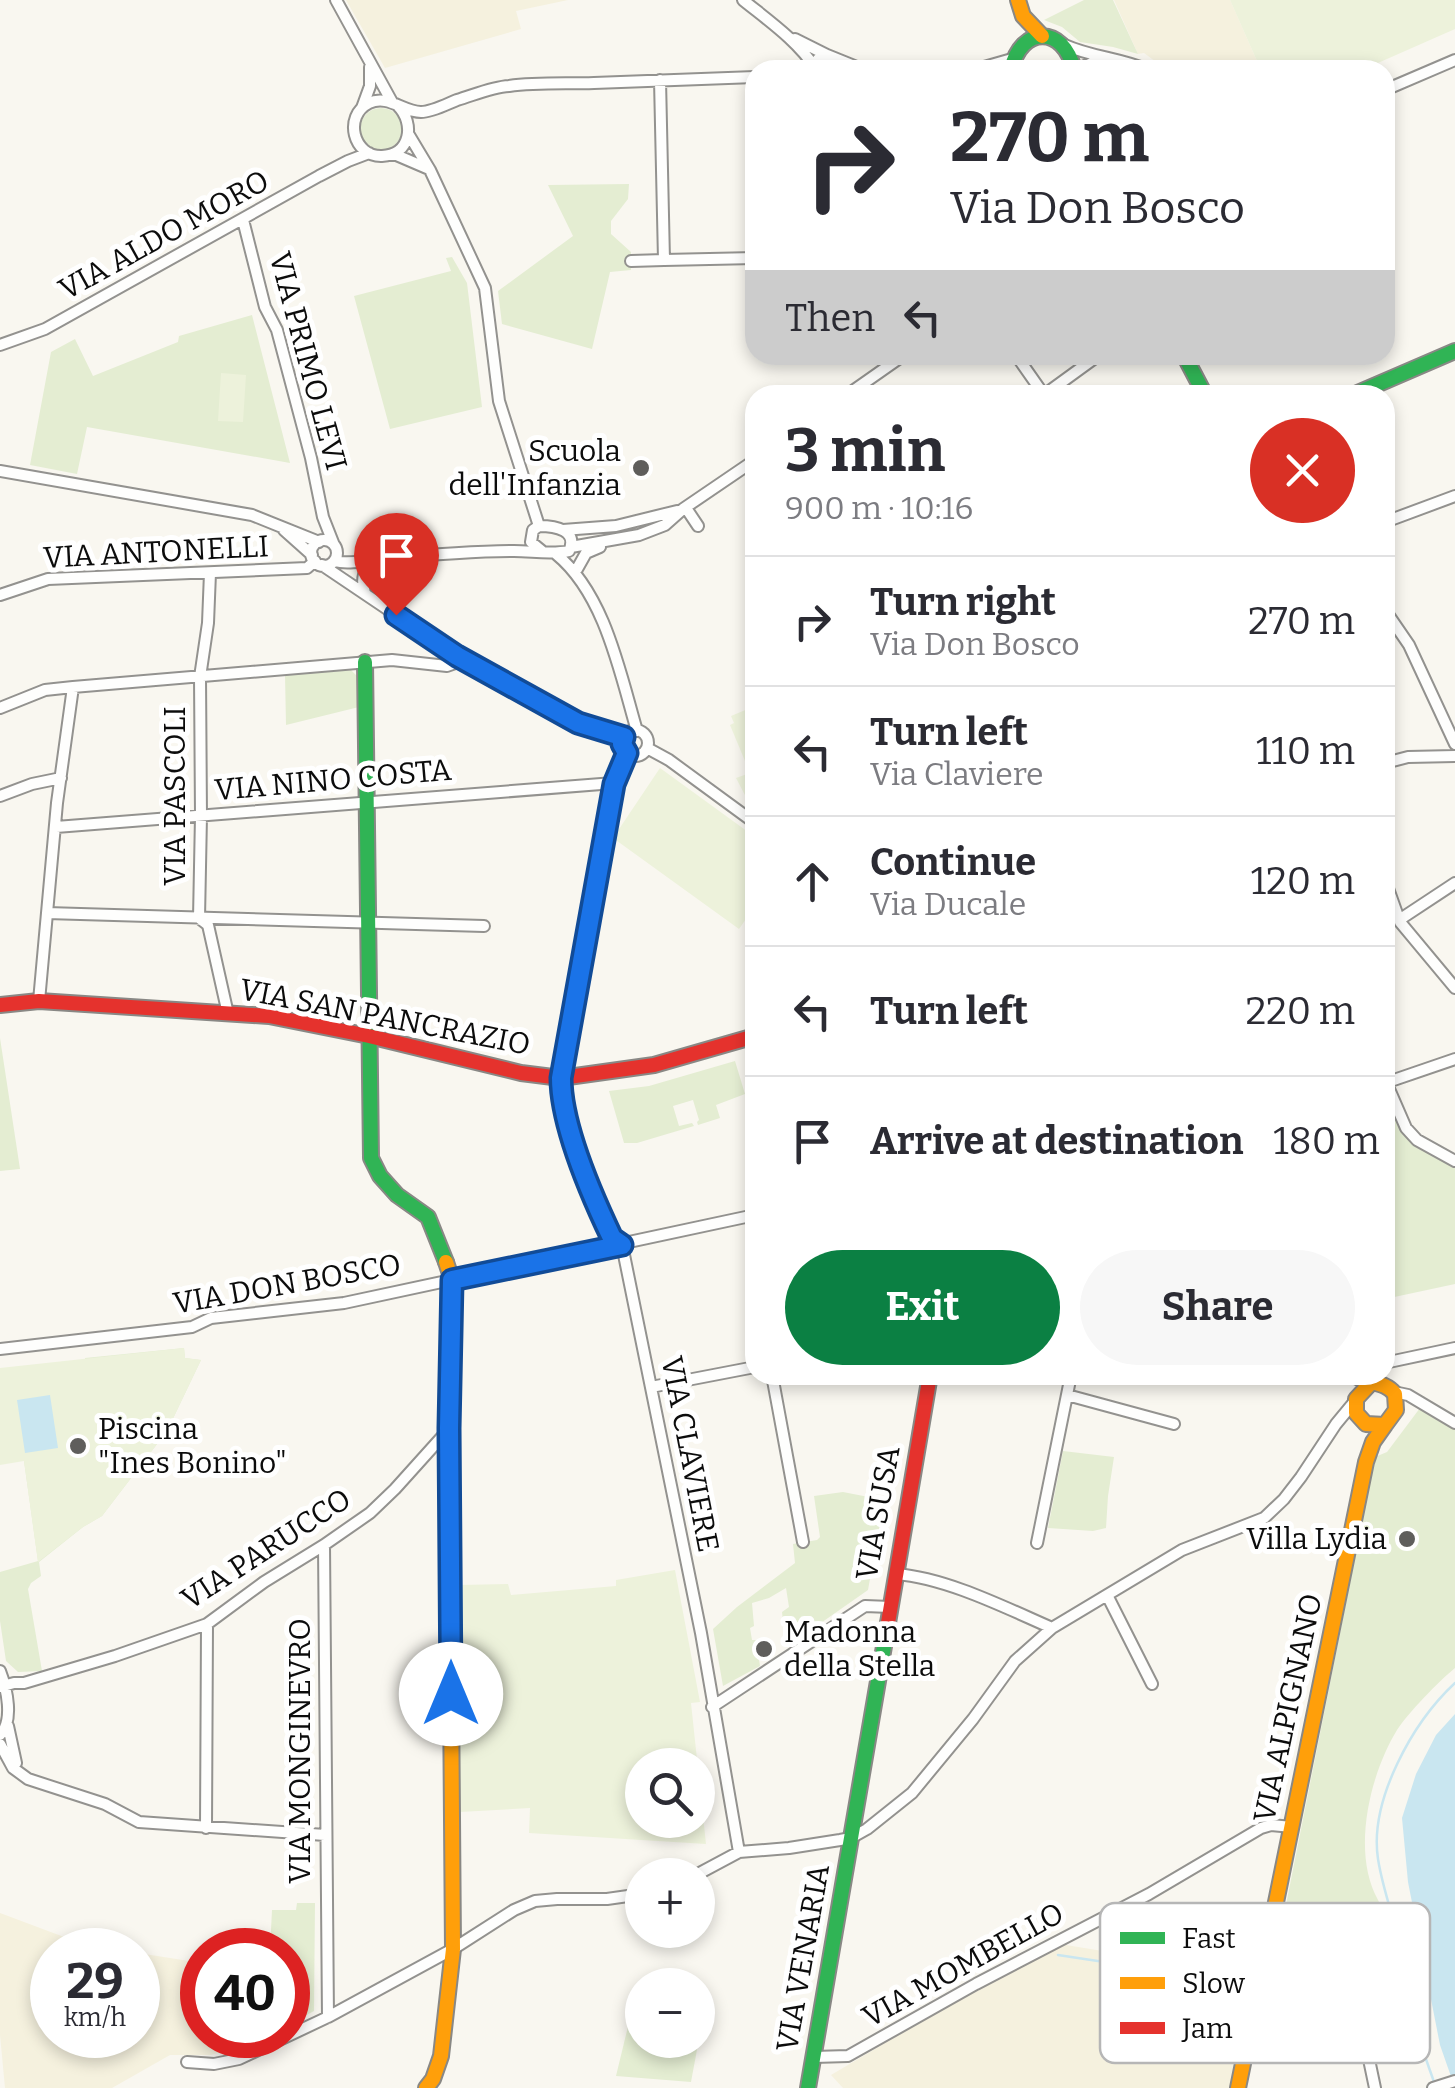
<!DOCTYPE html>
<html lang="en">
<head>
<meta charset="utf-8">
<style>
  body { margin:0; font-family:Bitter,serif; background:#f7f7f7; color:#2b2b33; height:100vh; display:flex; flex-direction:column; font-size:38px; white-space:nowrap }
  * { box-sizing:border-box; margin:0 }
  p { font-size:32px; color:#7c7c81 }
  .icon { flex:none; width:55px; height:55px; fill:none; stroke:currentColor; stroke-width:2; stroke-linecap:round; stroke-linejoin:round }
  .map { position:relative; flex:1; overflow:hidden }
  .panel { position:absolute; left:745px; top:385px; width:650px; height:1000px; display:flex; flex-direction:column; background:#fff; border-radius:30px; box-shadow:0 5px 15px #0003 }
  .panel>* { flex:none }
  .top-card { position:absolute; left:745px; top:60px; width:650px; height:305px; border-radius:30px; box-shadow:0 5px 15px #0003; background:#fff; color:#2b2b33; overflow:hidden }
  .tools { position:absolute; left:625px; top:1748px; display:grid; gap:20px }
  .tools a { display:grid; place-items:center; width:90px; height:90px; border-radius:50%; background:#fff; box-shadow:0 5px 15px #0003; font-size:50px }
  .speed { position:absolute; left:30px; top:1928px; display:flex; gap:20px; font-size:50px; font-weight:700; text-align:center }
  .speed>* { display:grid; place-content:center; width:130px; height:130px; border-radius:50%; background:#fff; box-shadow:0 5px 15px #0003; line-height:1 }
  .speed small { font-size:25px; font-weight:400 }
  .speed .limit { border:15px solid #d22; background:#fff; color:#111 }
  .pin { position:absolute; display:grid; place-items:center; width:85px; height:85px; color:#fff; margin:-102px -42px; border-radius:50% 50% 50% 0; rotate:-45deg; box-shadow:0 0 10px #0007 }
  .pin .icon { rotate:45deg }
  .me { position:absolute; width:110px; margin:-55px; rotate:0deg; stroke-linejoin:round; filter:drop-shadow(0 0 8px #0008) }
  .turn { display:flex; align-items:center; gap:35px; height:210px; padding:0 40px; font-size:45px }
  .turn .icon { width:130px; height:130px; stroke-width:2.5 }
  .turn b { display:block; font-size:70px; line-height:85px }
  .then { display:flex; align-items:center; height:95px; padding:0 40px; background:#0003; gap:20px; font-size:38px }
  .round { display:grid; place-items:center; flex:none; width:105px; height:105px; border-radius:52px; background:#f7f7f7 }
  .head { display:flex; align-items:center; justify-content:space-between; height:170px; padding:0 40px }
  h1 { font-size:60px; font-weight:700; line-height:75px }
  .primary-button { display:flex; gap:20px; margin-top:auto; padding:20px 40px }
  .primary-button a { flex:1; height:115px; border-radius:60px; background:#0b8043; color:#fff; font-size:40px; font-weight:700; line-height:115px; text-align:center }
  .primary-button a+a { background:#f7f7f7; color:#2b2b33 }
  ul { padding:0; list-style:none }
  li { display:flex; align-items:center; gap:30px; height:130px; padding:0 40px; border-top:2px solid #e1e1e2 }
  li div { flex:1 }
  li b { display:block; font-size:38px }
  li em { font-style:normal }
  .map>svg:first-child { display:block }
</style>
</head>
<body>
<div class="map">
<svg width="1455" height="2088" viewBox="0 0 1455 2088">
  <rect width="100%" height="100%" fill="#f9f7f0"/>
  <path fill="#f5f1de" d="M346,0h222l-52,11 5,18 -136,39z
    M1114,0h116l31,70h-94l-23,-17 -6,1z
    M0,1913l88,33 27,4h-63v85h86v-82l64,10v72h41l-1,11 -31,9h-41l-58,33h-107l-5,-53z
    M1054,1943l206,34 -29,111h-388l-12,-13z"/>
  <path fill="#e4edd2" d="M1084,0h29l25,54 -25,-7 -33,-5 -18,-15 -18,-7z
    M360 129a21 21 0 1 1 42 0a21 21 0 1 1-42 0Z
    M629,184l-1,15 -17,22v13l20,18v18l-21,2 -18,77 -90,-25 -4,-33 75,-55 -25,-51z
    M452,257l15,26 15,124 -92,22 -36,-133 97,-25 -5,-13z
    M252,315l38,148 -203,-36 -10,47 -47,-9 21,-113 24,-13 18,37 85,-34 1,-6z
    M351,670l7,7 1,30 -73,18 -1,-50z
    M0,1038l20,131 -20,2z
    M735,1061l10,33 -29,11 4,13 -22,7 -1,-3 2,-2 -6,-20 -20,6 6,20 13,-3 2,3 -57,17h-13l-15,-52 40,-5z
    M1389,1095l26,48 40,23v118l-70,15v-203z
    M184,1348l1,10 16,2 -34,71 -65,85 -19,11 -44,35 2,14 -10,7 -3,6 14,82 -24,1 -12,-11 -6,-40v-49l38,-11 -14,-100 63,-86 -2,-17z
    M1420,1408l35,20v240c-16,13 -47,45 -58,62 -27,44 -46,122 -19,170 4,9 13,16 20,23l-28,3 10,82 -4,13 -5,2 -89,-55 -5,-18 98,-493 12,-5z
    M1063,1451l51,6 -6,39 -2,32 -13,3 -45,-3z
    M843,1492l41,8 -16,90 -70,49h-13l-3,-27 7,-5 -3,-19 -17,10 -17,5 2,23 -4,2 2,12h4l4,26 -37,20 -10,-57 24,-22 58,-44 -2,-19 24,-4 3,-3 -6,-41z
    M297,1903h18l-1,108 -26,14v-75h-18l2,-40h24z
    M703,1998l1,14 -13,70 -75,-6 15,-62 11,-3v29h56v-41z"/>
  <path fill="#edf2db" fill-rule="evenodd" d="M1230,0h225v29l-93,41h-101z
    M221,373l25,2 -3,47 -25,-1z
    M755,706v105l-5,-13 -3,1 -11,-21 14,-5 -20,-48 4,-2 -3,-7z
    M660,768l95,69v69l-16,23 -126,-91z
    M184,1348l1,10 16,2 -34,71 -65,85 -19,11 -45,35 -14,-101 -24,4v-97z
    M675,1570l25,132 -9,1 15,141 -177,-11 1,-25 -70,4 -1,-227 49,-1 3,11 105,-9v-6zM698,1765v55h-56v-55z"/>
  <path fill="#c9e6f0" d="M50,1395l8,53 -33,5 -8,-53z
    M1455,1714v374l-15,-43 -32,-163 -6,-64 14,-44 20,-39z"/>
  <g fill="none" stroke-linecap="round" stroke-linejoin="round">
    <path stroke="#c9e6f0" stroke-width="2.5" d="M1058,1955l192,29
      M1264,1988l89,48
      M1434,2082c-5,-15 -11,-29 -14,-44 -6,-22 -7,-45 -12,-68 -9,-37 -24,-73 -30,-111 -9,-59 35,-137 77,-176"/>
    <g stroke="#93928f" stroke-width="14">
      <path id="street" d="M336,0l56,102
        M743,0c26,21 55,41 73,69
        M795,39l34,17
        M1065,45c26,12 56,13 83,25
        M816,70l2,-11 9,-4 37,15
        M929,70l55,-3 28,-8
        M1076,70l27,-12
        M660,80l4,180 91,-2
        M1385,90l70,-30
        M398,106c17,17 13,49 -16,50 -29,1 -39,-40 -13,-53 19,-9 34,9 52,9 11,0 26,-8 36,-12 17,-5 35,-13 52,-14 28,-4 57,-2 85,-3 53,-2 107,-4 161,-6
        M362,108l8,-22v-19
        M409,135l21,35 55,118 14,113 40,125
        M394,154l35,15
        M243,220l22,87 12,23 34,128 12,59 11,28
        M631,261l33,-1
        M0,345l45,-16 274,-153 29,-15 21,-8
        M1016,355l28,40
        M847,395l57,-40
        M1044,395l55,-40
        M0,471l252,44 67,27
        M686,508l12,18
        M1385,522l70,-26
        M284,530l28,25
        M563,530l53,-4 61,-15
        M311 553a13 13 0 1 1 26 0a13 13 0 1 1-26 0Z
        M571,547l68,-12 26,-10 18,-16 72,-49
        M556,554c49,40 64,119 81,177
        M334,561c16,4 31,-1 47,-2 44,-4 89,-8 133,-8 18,0 37,4 55,0 10,-21 -14,-25 -30,-25l-6,4 -2,12 11,9
        M322,565l135,91 120,67 47,14
        M577,569l9,-16 14,-6
        M210,573l-2,50 -8,54 1,139 -2,102 9,7 20,89
        M365,593c-4,-14 -2,-24 10,-33
        M0,595l48,-16 259,-11 8,-7
        M1385,610l24,35 46,99
        M0,708l45,-18 28,-3 319,-27 55,6 17,-6
        M622 743a13 13 0 1 1 26 0a13 13 0 1 1-26 0Z
        M647,748l22,12 86,63
        M627,753l-13,30 -53,295c0,47 31,118 51,161l10,6 79,388 38,219
        M1385,763l23,-6 47,-1
        M0,796l32,-12 29,-6
        M56,827l558,-44
        M1385,880l15,42 55,66
        M47,913l437,13
        M1399,920l56,-37
        M39,1001l18,-198 16,-116
        M1386,1082l20,46 11,12 38,21
        M1385,1083l70,-24
        M0,1349l192,-22 19,-9 133,-15 411,-88
        M1385,1365l4,-3 66,-14
        M772,1375l31,167
        M1320,1375h34
        M651,1387l104,-20
        M1394,1392l14,3 47,28
        M1067,1395l107,29
        M1037,1543l34,-168
        M324,1545l4,472
        M896,1574c51,4 110,34 156,54
        M1107,1595l45,89
        M0,1671c7,18 14,50 0,64
        M0,1687l14,-4h10l91,-27 92,-32 57,-42 60,-37 46,-32 25,-24 54,-60
        M712,1707l153,-101 25,1
        M8,1726l8,37
        M0,1744l13,24 15,11 77,25 34,18 186,13
        M206,1828l1,-204
        M696,1875l43,-23 50,-4 51,-8 11,-2 16,-9 45,-36 61,-74 42,-58 37,-33 130,-78 82,-32 20,-19 17,-22 35,-53 19,-23
        M1262,1965l83,51 18,15 12,57
        M814,2057l34,-1 128,-72 173,-90 112,-66 10,-3 21,2
        M187,2062l27,2 25,-5 89,-42 125,-68 61,-39 21,-9 22,-2h50l35,-5
        M1433,2088l22,-7"/>
    </g>
    <g stroke="#898885" stroke-width="18">
      <path id="fast" d="M1011,70c10,-45 53,-45 63,0
        M1184,355l21,40
        M1353,395l102,-44
        M365,662l6,496 9,18 17,19 31,22 18,45
        M808,2088l80,-465"/>
    </g>
    <g stroke="#898885" stroke-width="18">
      <path id="slow" d="M1018,0l5,16 19,20
        M1354,1375c14,10 30,5 41,19l1,16 -11,15 -19,-1 -10,-11v-14l13,-14
        M426,2088l7,-9 8,-23 12,-107 -4,-521 3,-148 -6,-18
        M1238,2088l128,-626 7,-20 12,-17"/>
    </g>
    <g stroke="#898885" stroke-width="18">
      <path id="jam" d="M0,1005l39,-4 230,15 100,20 152,37 40,5 93,-13 101,-29
        M888,1623l42,-248"/>
    </g>
    <use href="#street" stroke="#fefefd" stroke-width="10"/>
    <use href="#fast" stroke="#30b455" stroke-width="14"/>
    <use href="#slow" stroke="#ff9f0a" stroke-width="14"/>
    <use href="#jam" stroke="#e5322d" stroke-width="14"/>
  </g>
  <g fill="none" stroke-linecap="round" stroke-linejoin="round">
    <g stroke="#114b97" stroke-width="25">
      <path id="route" d="M396,615l61,41 121,67 46,14 -2,7 5,9 -13,31 -53,294c0,47 31,118 51,160l10,7 -170,35 -3,148 2,266"/>
    </g>
    <use href="#route" stroke="#1a73e8" stroke-width="18"/>
  </g>
  <g fill="#5f5e5c" stroke="#fff" stroke-width="4">
    <circle cx="641" cy="468" r="10"/>
    <circle cx="78" cy="1446" r="10"/>
    <circle cx="1407" cy="1539" r="10"/>
    <circle cx="764" cy="1649" r="10"/>
  </g>
  <g text-anchor="middle" stroke-width="10" stroke-linejoin="round" paint-order="stroke">
    <g font-size="30" fill="#0c0c0c" stroke="#fff">
      <text transform="translate(164 235) rotate(-29)" y="10">VIA ALDO MORO</text>
      <text transform="translate(308 361) rotate(75)" y="10">VIA PRIMO LEVI</text>
      <text transform="translate(156 552) rotate(-3)" y="10">VIA ANTONELLI</text>
      <text transform="translate(333 780) rotate(-5)" y="10">VIA NINO COSTA</text>
      <text transform="translate(175 796) rotate(-90)" y="10">VIA PASCOLI</text>
      <text transform="translate(385 1017) rotate(11)" y="10">VIA SAN PANCRAZIO</text>
      <text transform="translate(287 1284) rotate(-10)" y="10">VIA DON BOSCO</text>
      <text transform="translate(690 1454) rotate(79)" y="10">VIA CLAVIERE</text>
      <text transform="translate(878 1513) rotate(-80)" y="10">VIA SUSA</text>
      <text transform="translate(266 1549) rotate(-33)" y="10">VIA PARUCCO</text>
      <text transform="translate(1288 1708) rotate(-78)" y="10">VIA ALPIGNANO</text>
      <text transform="translate(300 1751) rotate(-90)" y="10">VIA MONGINEVRO</text>
      <text transform="translate(803 1958) rotate(-80)" y="10">VIA VENARIA</text>
      <text transform="translate(963 1965) rotate(-29)" y="10">VIA MOMBELLO</text>
    </g>
    <g font-size="30" fill="#0c0c0c" stroke="#fff" text-anchor="end">
      <text x="621" y="461">Scuola<tspan x="621" dy="34">dell'Infanzia</tspan></text>
      <text x="98" y="1439" text-anchor="start">Piscina<tspan x="98" dy="34">"Ines Bonino"</tspan></text>
      <text x="1387" y="1549">Villa Lydia</text>
      <text x="784" y="1642" text-anchor="start">Madonna<tspan x="784" dy="34">della Stella</tspan></text>
    </g>
  </g>
  <rect x="1100" y="1903" width="330" height="160" rx="15" fill="#fff" stroke="#b6b6b6" stroke-width="2.5"/>
  <rect x="1120" y="1932" width="45" height="12" fill="#30b455"/>
  <rect x="1120" y="1977" width="45" height="12" fill="#ff9f0a"/>
  <rect x="1120" y="2022" width="45" height="12" fill="#e5322d"/>
  <g font-size="28" fill="#0c0c0c">
    <text x="1182" y="1948">Fast</text>
    <text x="1182" y="1993">Slow</text>
    <text x="1182" y="2038">Jam</text>
  </g>
</svg>
<div class="tools">
<a><svg class="icon" aria-label="search" viewBox="0 0 24 24"><circle cx="10" cy="10" r="6"/><path d="M15 15l6 6"/></svg></a>
<a>+</a>
<a>−</a>
</div>
<div class="speed"><div>29<small>km/h</small></div><div class="limit">40</div></div>
<div class="pin" style="left:396px;top:615px;background:#d93025"><svg class="icon" aria-label="arrive" viewBox="0 0 24 24"><path d="M6 21V4h12l-3 4 3 4H6"/></svg></div>
<svg class="me" style="left:451px;top:1694px" viewBox="-20 -20 40 40"><circle r="19" fill="#fff"/><path d="M0-13L10 11 0 6-10 11z" fill="#1a73e8"/></svg>
<div class="top-card">
<div class="turn"><svg class="icon" aria-label="right" viewBox="0 0 24 24"><path d="M7 20v-9h11M14 6l5 5-5 5"/></svg><div><b>270 m</b>Via Don Bosco</div></div>
<div class="then">Then<svg class="icon" aria-label="left" viewBox="0 0 24 24"><path d="M17 20v-9H6M10 6l-5 5 5 5"/></svg></div>
</div>
<section class="panel">
<div class="head"><div><h1>3 min</h1><p>900 m · 10:16</p></div><a class="round" style="background:#d93025;color:#fff"><svg class="icon" aria-label="close" viewBox="0 0 24 24"><path d="M6 6l12 12M18 6L6 18"/></svg></a></div>
<ul>
<li><svg class="icon" aria-label="right" viewBox="0 0 24 24"><path d="M7 20v-9h11M14 6l5 5-5 5"/></svg><div><b>Turn right</b><p>Via Don Bosco</p></div><em>270 m</em></li>
<li><svg class="icon" aria-label="left" viewBox="0 0 24 24"><path d="M17 20v-9H6M10 6l-5 5 5 5"/></svg><div><b>Turn left</b><p>Via Claviere</p></div><em>110 m</em></li>
<li><svg class="icon" aria-label="ahead" viewBox="0 0 24 24"><path d="M12 20V5M6 11l6-6 6 6"/></svg><div><b>Continue</b><p>Via Ducale</p></div><em>120 m</em></li>
<li><svg class="icon" aria-label="left" viewBox="0 0 24 24"><path d="M17 20v-9H6M10 6l-5 5 5 5"/></svg><div><b>Turn left</b></div><em>220 m</em></li>
<li><svg class="icon" aria-label="arrive" viewBox="0 0 24 24"><path d="M6 21V4h12l-3 4 3 4H6"/></svg><div><b>Arrive at destination</b></div><em>180 m</em></li>
</ul>
<div class="primary-button"><a>Exit</a><a>Share</a></div>
</section>
</div>
</body>
</html>
